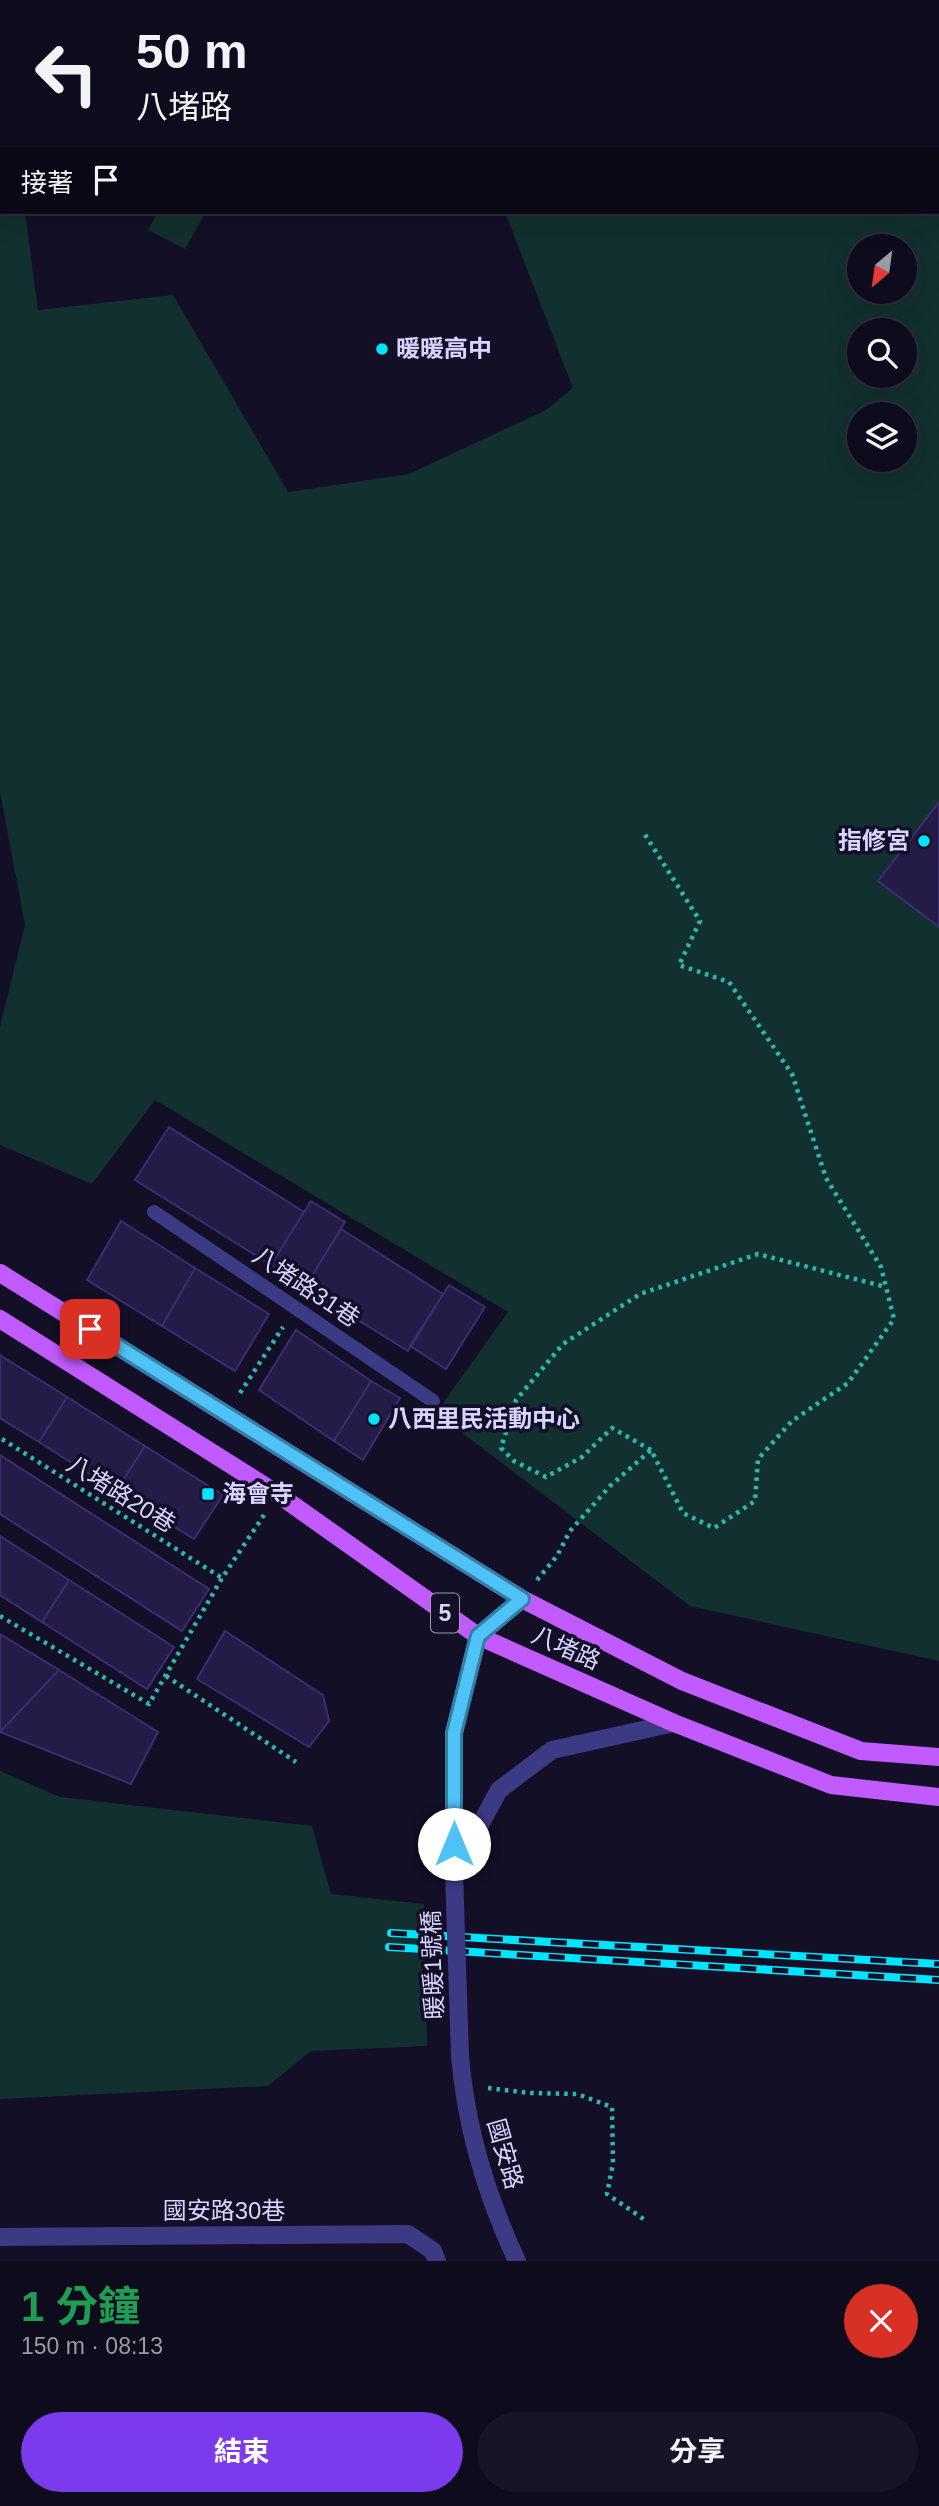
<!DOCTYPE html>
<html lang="zh-TW">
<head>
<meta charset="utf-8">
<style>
  body { margin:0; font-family:Helvetica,"Noto Sans TC",sans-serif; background:#171425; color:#f1f3f6; height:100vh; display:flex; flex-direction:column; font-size:26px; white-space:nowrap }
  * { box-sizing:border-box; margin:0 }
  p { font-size:23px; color:#9b9ba3 }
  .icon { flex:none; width:38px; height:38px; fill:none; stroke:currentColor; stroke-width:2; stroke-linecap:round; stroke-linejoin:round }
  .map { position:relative; height:2261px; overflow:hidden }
  .drawer { display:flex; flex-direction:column; background:#0e0b1c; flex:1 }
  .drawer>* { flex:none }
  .hud { position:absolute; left:0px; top:0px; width:940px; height:214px; box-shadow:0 7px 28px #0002,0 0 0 2px #2e2b3b; background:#0e0b1c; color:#f1f3f6; overflow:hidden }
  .needle { width:46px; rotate:209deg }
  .buttons { position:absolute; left:847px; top:234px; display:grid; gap:14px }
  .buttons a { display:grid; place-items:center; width:70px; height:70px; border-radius:50%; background:#0e0b1c; box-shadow:0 7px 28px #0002,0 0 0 2px #2e2b3b; font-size:35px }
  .pin { position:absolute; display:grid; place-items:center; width:60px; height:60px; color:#fff; margin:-30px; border-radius:14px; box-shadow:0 4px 10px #0006 }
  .me { position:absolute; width:77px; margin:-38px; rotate:0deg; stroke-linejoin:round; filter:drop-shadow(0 0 5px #0008) }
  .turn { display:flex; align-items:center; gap:24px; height:147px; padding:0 21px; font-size:32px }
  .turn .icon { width:91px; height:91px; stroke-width:2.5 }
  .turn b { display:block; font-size:49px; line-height:60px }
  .then { display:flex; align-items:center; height:66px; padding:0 21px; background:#0003; gap:14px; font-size:26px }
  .round { display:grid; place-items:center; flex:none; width:74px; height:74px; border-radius:37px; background:#171425 }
  .overview { display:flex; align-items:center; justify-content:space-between; height:119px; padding:0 21px }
  h1 { font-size:42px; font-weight:700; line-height:52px; color:#1e9e55 }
  .primary-button { display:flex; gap:14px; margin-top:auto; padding:14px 21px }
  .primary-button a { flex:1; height:80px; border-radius:42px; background:#7c3aed; color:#fff; font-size:28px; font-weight:700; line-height:80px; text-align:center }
  .primary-button a+a { background:#171425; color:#f1f3f6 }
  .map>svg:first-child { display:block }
</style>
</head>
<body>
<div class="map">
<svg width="939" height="2261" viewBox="0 0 939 2261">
  <rect width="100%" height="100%" fill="#130f26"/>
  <path fill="#12302f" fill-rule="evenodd" d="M29,0h302l-303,2z
    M531,0h408v1661l-249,-55 -254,-193 72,-101 -353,-212 -63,84 -92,-39v-118l25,-102 -25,-133v-671l2,91h23l13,98 135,-15 115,197 121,-18 137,-64 27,-22 -68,-176h433v-210h-408zM859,247h46v45h-46zM859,331h46v45h-46zM859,415h46v45h-46z
    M158,212h48l-21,37 -37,-19z
    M0,1771l60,26 252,29 19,68 93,10 3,142 -116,5 -43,35 -268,13z"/>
  <path fill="#241b47" stroke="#3b2d73" stroke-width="2" d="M939,802v125l-61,-46z
    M169,1127l135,85 -33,53 -136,-85z
    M311,1201l34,21 -40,65 -34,-22z
    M121,1221l74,47 -33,58 -75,-46z
    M341,1229l102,65 -35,57 -103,-64z
    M195,1268l74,46 -34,57 -73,-45z
    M449,1285l36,22 -39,62 -36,-23z
    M296,1330l75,51 -37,60 -75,-51z
    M0,1355l67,42 -28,45 -39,-24z
    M371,1381l29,17 -37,62 -29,-19z
    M67,1397l78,49 -29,45 -77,-49z
    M145,1446l78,49 -29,44 -78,-48z
    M0,1455l209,134 -27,42 -182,-117z
    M0,1536l69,44 -27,42 -42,-27z
    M69,1580l105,67 -27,42 -105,-67z
    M225,1631l98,64 6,26 -20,26 -112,-68z
    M0,1634l59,36 -59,62z
    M59,1670l99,62 -27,52 -131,-52z"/>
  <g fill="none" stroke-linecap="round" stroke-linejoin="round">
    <path stroke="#2fb8b0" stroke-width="4.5" stroke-dasharray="3.5 5" stroke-linecap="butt" d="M240,1393l43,-66
      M2,1439l220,139
      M651,1450l-39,-22 -30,29 -36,20 -32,-16 -13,-13 15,-48 47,-56 77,-50 118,-40 128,33
      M537,1580l20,-24 13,-25 40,-45 41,-36 32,63 31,15 41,-27 3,-42 34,-38 56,-38 46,-64 -13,-52 -55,-89 -34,-104 -63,-92 -50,-17 21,-44 -56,-88
      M0,1616l149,88 73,-126 42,-63
      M166,1676l130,86
      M488,2088l41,5 48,1 35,13 1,56 -6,31 38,26"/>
    <path stroke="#3d3a85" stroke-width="14" d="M154,1212l279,189"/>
    <path stroke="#3d3a85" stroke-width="18" d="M0,2237l408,-3 25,17 4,10"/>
    <path stroke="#3d3a85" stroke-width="18" d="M456,1869l43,-79 53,-40 122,-27
      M454,1872v-139l24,-97 44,-37
      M460,2056c6,71 27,141 57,205"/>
    <path stroke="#c25bff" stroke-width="18" d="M0,1273l522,326 160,82 179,70 78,6
      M0,1319l279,176 199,141 196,87 157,62 108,12"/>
    <g stroke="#00e5ff" stroke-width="8">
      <path id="rail" d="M391,1933l548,31
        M389,1947l550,33"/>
    </g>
    <use href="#rail" stroke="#130f26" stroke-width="5" stroke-dasharray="16" stroke-linecap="butt"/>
    <path stroke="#3d3a85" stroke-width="18" d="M454,1872l6,184"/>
  </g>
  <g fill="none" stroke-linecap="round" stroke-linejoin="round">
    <g stroke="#337fa1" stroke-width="18">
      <path id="route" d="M90,1329l432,270 -44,37 -24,97v111"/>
    </g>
    <use href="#route" stroke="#4fc3f7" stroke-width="12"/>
  </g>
  <g fill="#00e5ff" stroke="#130f26" stroke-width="2.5">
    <circle cx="382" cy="349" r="7"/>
    <circle cx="924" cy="841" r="7"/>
    <circle cx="374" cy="1419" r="7"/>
    <rect x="201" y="1487" width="14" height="14" rx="3.5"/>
  </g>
  <g text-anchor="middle" stroke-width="7" stroke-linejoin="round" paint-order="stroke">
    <rect fill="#130f26" stroke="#9e99be" stroke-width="2" x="431" y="1593.5" width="28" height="39" rx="5"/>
    <g font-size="23" font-weight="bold" fill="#d9d4ff">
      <text x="445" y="1621">5</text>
    </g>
    <g font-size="24" font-weight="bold" fill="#d9d4ff" stroke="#130f26" text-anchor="start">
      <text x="396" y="357">暖暖高中</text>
      <text x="910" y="849" text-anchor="end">指修宮</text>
      <text x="388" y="1427">八西里民活動中心</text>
      <text x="222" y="1502">海會寺</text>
    </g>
    <g font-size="24" fill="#d9d4ff" stroke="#130f26">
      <text transform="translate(306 1287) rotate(34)" y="8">八堵路31巷</text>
      <text transform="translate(121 1494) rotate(32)" y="8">八堵路20巷</text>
      <text transform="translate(566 1648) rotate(24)" y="8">八堵路</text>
      <text transform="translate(433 1965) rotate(-92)" y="8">暖暖1號橋</text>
      <text transform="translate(505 2154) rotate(74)" y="8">國安路</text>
      <text x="224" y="2219">國安路30巷</text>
    </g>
  </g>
</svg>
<div class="buttons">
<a><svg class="needle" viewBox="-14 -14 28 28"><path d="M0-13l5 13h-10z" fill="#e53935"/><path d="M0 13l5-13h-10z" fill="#9b9ba3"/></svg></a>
<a><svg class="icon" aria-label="search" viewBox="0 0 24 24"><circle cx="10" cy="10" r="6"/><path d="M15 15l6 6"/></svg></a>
<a><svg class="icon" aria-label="layers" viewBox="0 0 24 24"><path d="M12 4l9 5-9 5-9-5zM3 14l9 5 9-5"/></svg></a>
</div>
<div class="pin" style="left:90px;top:1329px;background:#d93025"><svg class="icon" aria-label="arrive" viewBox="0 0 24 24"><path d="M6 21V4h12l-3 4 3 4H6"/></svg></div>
<svg class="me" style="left:454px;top:1844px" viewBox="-20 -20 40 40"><circle r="19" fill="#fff"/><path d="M0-13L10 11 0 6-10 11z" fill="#4fc3f7"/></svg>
<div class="hud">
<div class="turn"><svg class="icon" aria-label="left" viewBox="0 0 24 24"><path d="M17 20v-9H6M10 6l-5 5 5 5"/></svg><div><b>50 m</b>八堵路</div></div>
<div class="then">接著<svg class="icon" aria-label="arrive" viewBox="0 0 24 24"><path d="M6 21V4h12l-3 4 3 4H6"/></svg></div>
</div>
</div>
<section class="drawer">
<div class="overview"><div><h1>1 分鐘</h1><p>150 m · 08:13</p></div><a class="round" style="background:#d93025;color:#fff"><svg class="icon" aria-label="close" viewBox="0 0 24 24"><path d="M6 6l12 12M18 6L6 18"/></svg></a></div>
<div class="primary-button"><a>結束</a><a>分享</a></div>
</section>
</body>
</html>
